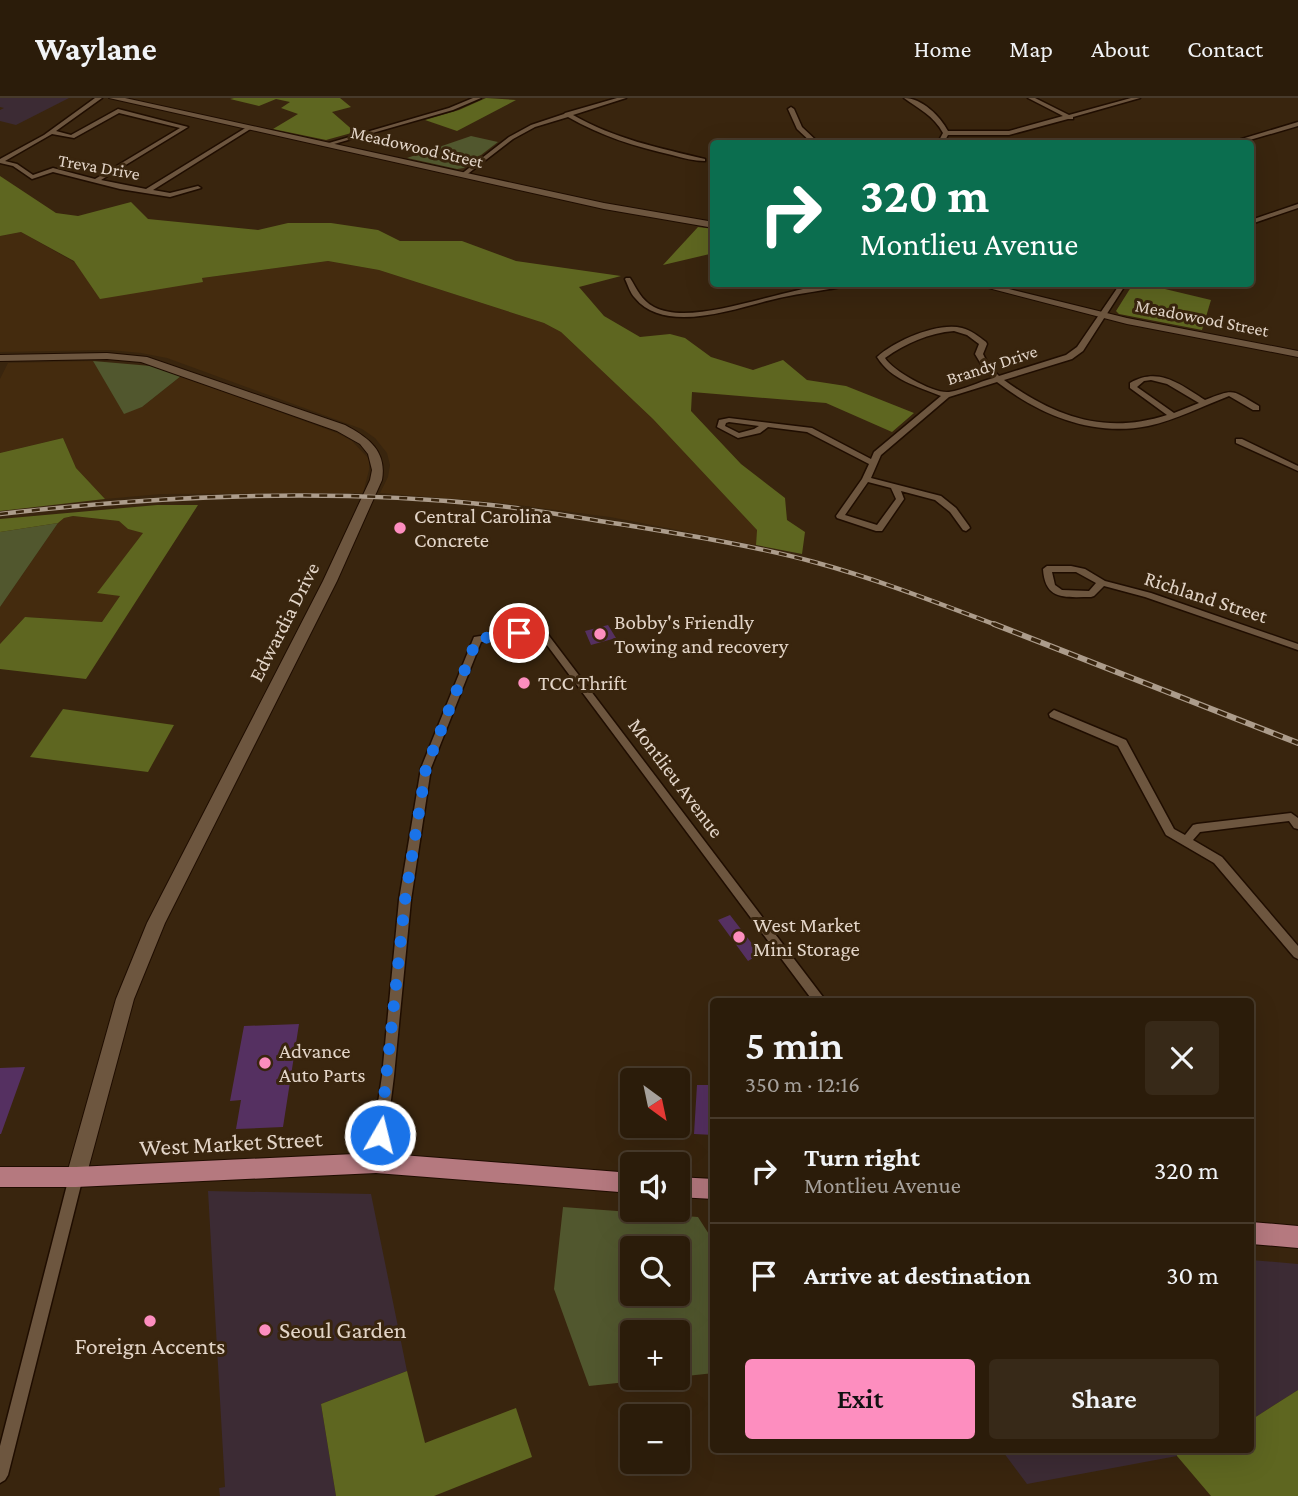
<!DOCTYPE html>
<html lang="en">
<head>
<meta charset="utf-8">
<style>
  body { margin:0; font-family:"Crimson Pro",serif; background:#372918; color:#f1f3f6; height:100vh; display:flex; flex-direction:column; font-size:26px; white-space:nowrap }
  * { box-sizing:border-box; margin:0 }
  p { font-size:23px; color:#a6a19c }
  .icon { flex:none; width:38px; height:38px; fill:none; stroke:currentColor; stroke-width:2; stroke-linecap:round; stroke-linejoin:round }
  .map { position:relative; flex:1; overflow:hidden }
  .details { position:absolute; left:710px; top:900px; width:544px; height:455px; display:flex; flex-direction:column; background:#2b1c0a; border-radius:7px; box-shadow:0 7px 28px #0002,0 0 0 2px #473a2b }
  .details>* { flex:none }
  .hud { position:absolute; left:710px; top:42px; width:544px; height:147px; border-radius:7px; box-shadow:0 7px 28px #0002,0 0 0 2px #473a2b; background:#0b6e4f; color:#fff; overflow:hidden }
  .needle { width:46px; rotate:147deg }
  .buttons { position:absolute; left:620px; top:970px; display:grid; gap:14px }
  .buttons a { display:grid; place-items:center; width:70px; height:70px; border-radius:7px; background:#2b1c0a; box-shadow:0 7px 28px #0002,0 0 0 2px #473a2b; font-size:35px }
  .pin { position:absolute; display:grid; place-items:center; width:60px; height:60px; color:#fff; margin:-30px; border:4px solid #fff; border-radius:50%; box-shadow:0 2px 7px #0007 }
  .me { position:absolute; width:77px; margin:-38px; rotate:8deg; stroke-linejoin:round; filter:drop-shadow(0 0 5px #0008) }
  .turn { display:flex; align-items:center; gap:24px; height:147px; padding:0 35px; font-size:32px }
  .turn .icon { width:91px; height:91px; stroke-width:2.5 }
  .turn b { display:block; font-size:49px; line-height:60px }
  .round { display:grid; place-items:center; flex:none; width:74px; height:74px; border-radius:7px; background:#372918 }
  .overview { display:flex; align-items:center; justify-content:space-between; height:119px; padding:0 35px }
  h1 { font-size:42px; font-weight:600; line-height:52px }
  .button { display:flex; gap:14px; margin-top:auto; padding:14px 35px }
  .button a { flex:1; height:80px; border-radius:7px; background:#fd8ebf; color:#111; font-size:28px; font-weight:600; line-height:80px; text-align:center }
  .button a+a { background:#372918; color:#f1f3f6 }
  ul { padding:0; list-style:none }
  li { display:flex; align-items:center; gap:21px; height:105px; padding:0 35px; border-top:2px solid #473a2b }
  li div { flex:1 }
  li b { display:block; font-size:26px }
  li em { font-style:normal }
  header { display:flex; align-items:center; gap:42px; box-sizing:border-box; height:98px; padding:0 35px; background:#2b1c0a; border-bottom:2px solid #473a2b }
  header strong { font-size:33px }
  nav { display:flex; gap:38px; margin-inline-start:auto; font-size:24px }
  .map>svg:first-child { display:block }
</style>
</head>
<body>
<header>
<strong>Waylane</strong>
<nav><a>Home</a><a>Map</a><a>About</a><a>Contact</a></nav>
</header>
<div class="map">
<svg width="1298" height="1398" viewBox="0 0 1298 1398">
  <rect width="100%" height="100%" fill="#39250e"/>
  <path fill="#3c2b34" d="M0,0h69l-53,27 -16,-4v-11l4,-2 -4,-1z
    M208,1093l163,3 36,177 -86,33 15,92h-116l-1,-8 6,-1z
    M1251,1162l47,4v126l-47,30z
    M1001,1351h175l1,7 -150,28z"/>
  <path fill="#442b0e" d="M21,134l53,30 129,20 -1,-4 126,-17 51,9 165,53 17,9 92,87 104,111 -1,15 -146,-28 -116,-15 -114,-9 8,-16 2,-12 -3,-12 -12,-15 -13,-9 -195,-71 -26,-5 -31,-3 -110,2v-116z
    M93,263l31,52 18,-6 39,-31 156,57 15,8 17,18v11l-6,23 -202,1 -56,5 -29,-31 -13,-30 -63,15v-74l8,-16z
    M73,418l46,5 9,8 16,3 -46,60 22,4 -18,26 -77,-5 -25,27v-37l58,-84 6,-5z"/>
  <path fill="#51572e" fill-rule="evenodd" d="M471,38l27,6 -34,26 -7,1 -50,-11z
    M93,263l58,5 30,10 -39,31 -18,7z
    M58,425l-58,84v-75z
    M563,1109l135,10 16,25v131l-37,4v-45h-45v45h42l-85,9 -35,-97zM632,1150h45v45h-45z"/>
  <path fill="#5e6620" d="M234,0h106l11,9 -19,5 23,20 -29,8 -53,-11 25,-15 -17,-6 9,-6 -14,-3 -17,7 -29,-7z
    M486,0l30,2 -59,31 -32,-11 34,-10z
    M0,78l56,37 22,3 53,-14 17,17 110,11 30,-7h43l47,7 22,11h62l54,20 105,15 -42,11 25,29 36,21 30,-3 15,4 26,19 42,13 30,-10 24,20 39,6 68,27 -22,19 -66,-29 -134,-11 -1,19 50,53 44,34 2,22 18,12 -3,22 -46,-9 1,-15 -104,-111 -92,-87 -17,-9 -165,-53 -51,-9 -126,17 1,4 -103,17 -26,-38 -53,-29 -21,4z
    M698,129l16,2v24l-51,12z
    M1133,186h11l67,16 -9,30 -83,-16 -3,-3z
    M63,340l13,30 29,31 -105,12v-58z
    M157,407h41l-112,174 -86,-10v-25l25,-27 77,5 18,-26 -23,-3 46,-60 -15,-4 -9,-8 -46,-5 -9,2 -6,5 -58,9v-13z
    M63,611l111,16 -26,47 -118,-15z
    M407,1273l18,72 91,-35 16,49 -98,39h-98l-15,-92z
    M1298,1292v106h-87l-34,-40 -1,-7h75v-29z"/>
  <path fill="#553061" d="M608,527l8,13 -25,7 -6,-14z
    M730,817l30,39 -12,7 -30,-41z
    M299,926l-16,103 -47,2 5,-29 -11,1 14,-75z
    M25,969l-24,67h-1v-66z
    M697,987h17v50l-20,-1z"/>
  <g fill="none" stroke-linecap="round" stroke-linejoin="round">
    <g stroke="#1f0d00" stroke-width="3">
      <path id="street" d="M95,0h7l-46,33 15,4 47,-26 70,18 -87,53 45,9 101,-62 5,1 -99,62 17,3 28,-7 3,2 -31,9 -50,-8 -67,-17 -21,7 -19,-13 -13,-3v-4l44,-24zM119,15l61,15 -85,51 -42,-11 -20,7 -16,-11 -12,-3 47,-27 22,4z
        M473,0h8l-28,12 -126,36 -5,-1 127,-37z
        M617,0h9l-53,17c42,24 86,33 132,44v2c-11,0 -22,-3 -33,-6 -36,-8 -71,-19 -104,-38l-33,10 -22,12 -48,37 -5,-1 49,-38 22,-12 33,-11 1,-1z
        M904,0c18,0 36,18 44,33h61l54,-15 -35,-18h7l34,17 62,-17h9l-67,19v2h-5l-59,16h-61l-5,9h-6l6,-11c-9,-17 -24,-24 -39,-35z
        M791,9l3,2 8,18 18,17h-7l-16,-15 -9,-20z
        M1298,24v4l-62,18h-11z
        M1298,106v4l-47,16v-4z
        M626,180h4c7,11 11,22 24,29 44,23 144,-28 197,-23l-3,2c-23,4 -46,7 -69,12 -40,9 -113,38 -144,0 -5,-5 -7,-13 -10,-19z
        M1120,186h6l-43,67 -11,8 -68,21c51,37 101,55 163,35l-37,-27v-5c29,-17 51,2 75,17 31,-12 26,-10 54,6v4h-6l-24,-14c-26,10 -53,24 -81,30 -55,11 -108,-11 -151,-44l-48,15 -68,58 -10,23 70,18 15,12 13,18 1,2 -4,3 -3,-1 -13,-18 -15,-12 -34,-9 3,8 -22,32h-6l-39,-13 -1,-2 26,-37 7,-15 -62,-32 -39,-5 -8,6 -22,5 -21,-11 2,-7 10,-2 83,10 59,31 3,-7 67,-56c-24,-10 -50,-16 -64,-39 18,-16 60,-35 85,-29 9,2 16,8 24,14l1,2 -4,10 6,12 10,10 67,-21 11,-8zM954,233l13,4 12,9 -4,10 9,15 9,9c-14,4 -30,12 -44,14 -15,2 -56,-21 -64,-34 21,-15 44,-25 69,-27zM1151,282l16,4 32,19 -25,10 -37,-26 7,-6zM729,324l30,4 -5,3 -15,4 -14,-7 1,-3zM868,384l23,6 5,11 -19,26 -32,-10z
        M1236,341h6l56,27v5l-62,-28z
        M1047,468h24l14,3 20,12 46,12 147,51v6l-153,-53 -41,-11 -10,10 -3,1c-26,0 -46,4 -48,-28zM1052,474h24l20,11 -7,8 -27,-1 -7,-5z
        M540,529l3,1 283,373h-13l-275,-368 -57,9 -50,126 -20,132 -17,176 -11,87 -2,4 -5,2 -5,-2 -2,-4 13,-87 17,-176 22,-132 53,-131z
        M1054,612l72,30 48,89 11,6 8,-10 4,-1 94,-11 7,5v11l-4,-1 -5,-7 -89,11 -7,8 29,17 76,89v13l-4,-2 -80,-94 -48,-28 -48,-89 -68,-29 -1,-3z
        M76,1073l5,2 2,4 -75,298 -3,5 -5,3v-37l69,-269 2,-4z"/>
    </g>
    <g stroke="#1f0d00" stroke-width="2">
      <path id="secondary" d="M109,0h16l479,105 110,19v6l-110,-19z
        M973,186h16l138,34 171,33v6l-171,-33z
        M107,255l40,4 198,68c24,13 42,26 37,55l-45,101 -172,342 -31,76 -48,178 -3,7 -7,2 -7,-2 -3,-7 50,-178 31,-76 176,-342 47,-101 2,-10 -4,-16 -8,-10 -23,-13 -196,-69 -34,-3 -107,2v-6z"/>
    </g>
    <g stroke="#1f0d00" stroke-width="2">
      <path id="primary" d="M376,1055l256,20v20l-256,-20 -300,14h-76v-20h76z
        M677,1079l37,2v20l-37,-2z
        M1251,1124l47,4v22l-47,-4z"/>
    </g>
    <use href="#street" fill="#6d563f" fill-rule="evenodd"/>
    <use href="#secondary" fill="#6d563f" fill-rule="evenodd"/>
    <use href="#primary" fill="#b5797f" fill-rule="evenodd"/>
    <g stroke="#ac9c8b" stroke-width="4.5">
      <path id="rail-far1" d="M0,416c163,-19 328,-26 491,-9 47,5 94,14 141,21 61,10 122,20 182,36 63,17 124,41 185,64"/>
    </g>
    <g stroke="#ac9c8b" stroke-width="6">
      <path id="rail" d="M994,526l304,119"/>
    </g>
    <use href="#rail-far1" stroke="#39250e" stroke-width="2.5" stroke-dasharray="8" stroke-linecap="butt"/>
    <use href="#rail" stroke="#39250e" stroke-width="3.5" stroke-dasharray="10" stroke-linecap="butt"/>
  </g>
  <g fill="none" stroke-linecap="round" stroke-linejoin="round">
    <path stroke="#1a73e8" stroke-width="12" stroke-dasharray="0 21.6" d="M380,1037l25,-235 21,-132 51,-129 42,-6"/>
  </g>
  <g fill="#fd8ebf" stroke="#39250e" stroke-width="2.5">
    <circle cx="400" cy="430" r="7"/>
    <circle cx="600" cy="536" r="7"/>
    <circle cx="524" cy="585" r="7"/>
    <circle cx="739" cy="839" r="7"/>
    <circle cx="265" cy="965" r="7"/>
    <circle cx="150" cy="1223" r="7"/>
    <circle cx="265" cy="1232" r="7"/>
  </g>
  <g text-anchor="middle" stroke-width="6" stroke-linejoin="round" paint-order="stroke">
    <g font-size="18" fill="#e3d5c8" stroke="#39250e">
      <text transform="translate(417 49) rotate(13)" y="6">Meadowood Street</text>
      <text transform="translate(99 69) rotate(10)" y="6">Treva Drive</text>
      <text transform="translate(1202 220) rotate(11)" y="6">Meadowood Street</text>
      <text transform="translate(992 267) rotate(-18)" y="6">Brandy Drive</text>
    </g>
    <g font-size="21" fill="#e3d5c8" stroke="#39250e" text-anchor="start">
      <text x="414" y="425">Central Carolina<tspan x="414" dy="24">Concrete</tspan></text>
      <text x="614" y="531">Bobby's Friendly<tspan x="614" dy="24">Towing and recovery</tspan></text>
      <text x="538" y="592">TCC Thrift</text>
      <text x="753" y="834">West Market<tspan x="753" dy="24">Mini Storage</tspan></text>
      <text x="279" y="960">Advance<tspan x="279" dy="24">Auto Parts</tspan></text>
    </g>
    <g font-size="21" fill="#e3d5c8" stroke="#39250e">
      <text transform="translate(1206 499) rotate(18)" y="7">Richland Street</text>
      <text transform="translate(284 524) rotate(-63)" y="7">Edwardia Drive</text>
      <text transform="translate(676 680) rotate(53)" y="7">Montlieu Avenue</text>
    </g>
    <g font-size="24" fill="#e3d5c8" stroke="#39250e">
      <text transform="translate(231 1045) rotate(-3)" y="8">West Market Street</text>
    </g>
    <g font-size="24" fill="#e3d5c8" stroke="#39250e" text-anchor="start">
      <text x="279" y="1240">Seoul Garden</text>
      <text x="150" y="1256" text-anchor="middle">Foreign Accents</text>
    </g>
  </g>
</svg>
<div class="buttons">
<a><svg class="needle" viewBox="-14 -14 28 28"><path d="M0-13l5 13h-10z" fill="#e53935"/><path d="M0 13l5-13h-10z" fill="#a6a19c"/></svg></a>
<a><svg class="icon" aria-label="sound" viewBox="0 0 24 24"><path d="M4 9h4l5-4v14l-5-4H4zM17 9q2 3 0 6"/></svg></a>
<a><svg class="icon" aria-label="search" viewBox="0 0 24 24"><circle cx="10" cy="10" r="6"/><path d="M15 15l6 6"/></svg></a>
<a>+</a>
<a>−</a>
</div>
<div class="pin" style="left:519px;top:535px;background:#d93025"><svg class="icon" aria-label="arrive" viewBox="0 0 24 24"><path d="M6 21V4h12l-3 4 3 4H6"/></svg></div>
<svg class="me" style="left:380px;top:1037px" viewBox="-20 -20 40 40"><circle r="17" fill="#1a73e8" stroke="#fff" stroke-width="3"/><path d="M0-11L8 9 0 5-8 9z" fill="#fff"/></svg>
<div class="hud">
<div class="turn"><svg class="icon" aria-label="right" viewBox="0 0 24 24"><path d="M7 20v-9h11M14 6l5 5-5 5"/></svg><div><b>320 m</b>Montlieu Avenue</div></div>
</div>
<section class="details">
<div class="overview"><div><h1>5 min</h1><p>350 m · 12:16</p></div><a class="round"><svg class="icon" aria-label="close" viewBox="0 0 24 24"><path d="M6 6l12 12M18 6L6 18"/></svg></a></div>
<ul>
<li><svg class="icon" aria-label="right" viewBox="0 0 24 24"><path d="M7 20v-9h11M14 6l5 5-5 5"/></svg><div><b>Turn right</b><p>Montlieu Avenue</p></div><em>320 m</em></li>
<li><svg class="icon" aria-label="arrive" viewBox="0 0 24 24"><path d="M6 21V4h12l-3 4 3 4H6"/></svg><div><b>Arrive at destination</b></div><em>30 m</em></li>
</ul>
<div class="button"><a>Exit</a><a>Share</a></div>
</section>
</div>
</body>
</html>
